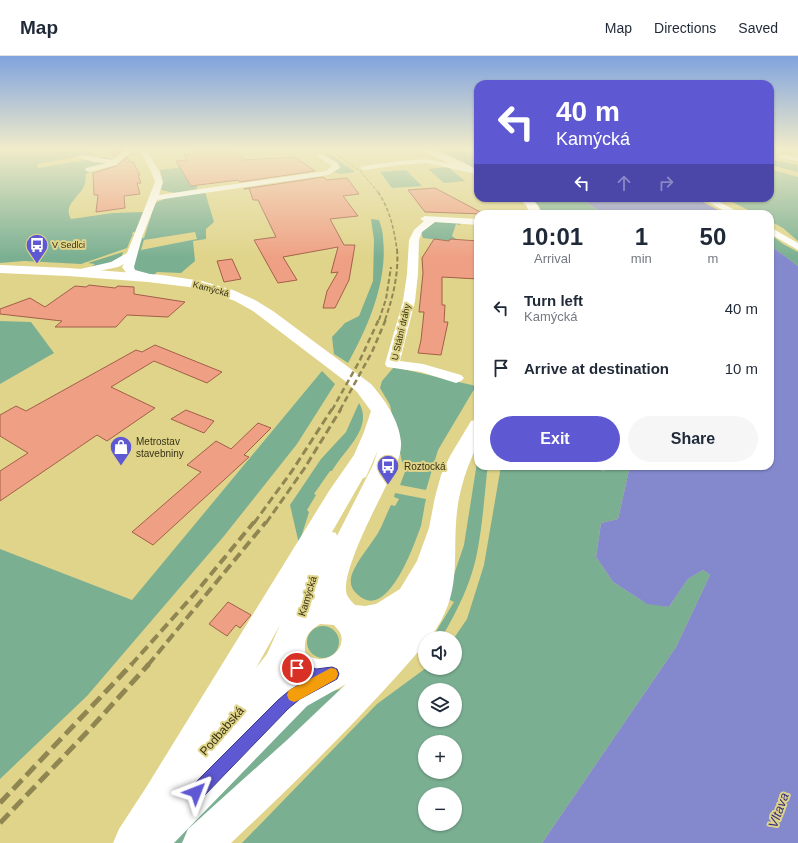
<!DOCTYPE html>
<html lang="en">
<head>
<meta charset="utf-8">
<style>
  body { margin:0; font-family:Arial,sans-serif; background:#f6f6f7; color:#1f2937; height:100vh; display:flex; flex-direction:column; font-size:15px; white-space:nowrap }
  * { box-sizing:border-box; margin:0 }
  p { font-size:13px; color:#747a83 }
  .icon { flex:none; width:22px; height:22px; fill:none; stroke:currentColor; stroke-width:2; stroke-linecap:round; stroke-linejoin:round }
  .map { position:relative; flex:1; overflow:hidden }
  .panel { position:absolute; left:474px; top:154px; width:300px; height:260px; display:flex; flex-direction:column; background:#fff; border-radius:12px; box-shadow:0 1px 3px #0004 }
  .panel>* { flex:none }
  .banner { position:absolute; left:474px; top:24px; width:300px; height:122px; border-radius:12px; box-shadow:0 1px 3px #0004; background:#5e59d2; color:#fff; overflow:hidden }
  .controls { position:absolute; left:418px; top:575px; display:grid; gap:8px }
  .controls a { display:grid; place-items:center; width:44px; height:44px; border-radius:50%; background:#fff; box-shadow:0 1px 3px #0004; font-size:20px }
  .pin { position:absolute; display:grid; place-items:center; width:34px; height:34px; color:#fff; margin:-17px; border:2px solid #fff; border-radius:50%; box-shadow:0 1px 4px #0007 }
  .me { position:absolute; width:44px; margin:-22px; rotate:45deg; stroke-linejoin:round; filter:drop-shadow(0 0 3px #0008) }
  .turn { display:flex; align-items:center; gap:14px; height:84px; padding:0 16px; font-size:18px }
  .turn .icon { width:52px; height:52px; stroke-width:2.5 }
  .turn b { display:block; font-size:28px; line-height:34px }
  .lanes { display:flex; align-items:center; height:38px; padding:0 16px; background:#0003; justify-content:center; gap:20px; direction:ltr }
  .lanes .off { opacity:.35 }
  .eta { display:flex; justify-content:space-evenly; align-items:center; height:68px; text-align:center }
  .eta b { font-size:24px; font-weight:600; line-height:28px }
  .cta { display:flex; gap:8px; margin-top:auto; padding:8px 16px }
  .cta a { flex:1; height:46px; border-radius:24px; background:#5e59d2; color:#fff; font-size:16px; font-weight:600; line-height:46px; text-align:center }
  .cta a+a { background:#f6f6f7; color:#1f2937 }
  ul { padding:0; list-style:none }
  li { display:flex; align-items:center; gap:12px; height:60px; padding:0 16px }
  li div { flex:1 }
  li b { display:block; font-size:15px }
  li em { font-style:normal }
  header { display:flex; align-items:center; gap:24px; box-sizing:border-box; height:56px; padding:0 20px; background:#fff; border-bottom:1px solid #e0e1e3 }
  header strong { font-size:19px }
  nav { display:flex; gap:22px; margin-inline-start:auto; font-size:14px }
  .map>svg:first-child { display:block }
</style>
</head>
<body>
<header>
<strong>Map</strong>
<nav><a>Map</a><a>Directions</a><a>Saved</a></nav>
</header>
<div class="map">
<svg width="798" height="787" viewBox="0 0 798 787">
  <rect width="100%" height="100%" fill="#e0d48a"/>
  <path fill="#7aaf92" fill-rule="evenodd" d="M0,92h86l7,6 -56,10 1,4 65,-11 8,2 -2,4 -23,11c-1,3 0,7 -1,9 -3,13 -23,21 -14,36l42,-6 30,-1 -8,20h-2l-1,3 2,1h-2l-5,12 -46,16 -57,-3 -24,2z
    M426,92h27l25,8v14z
    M329,97l26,19 -15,2 -6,-2 4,-4 -3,-7 -9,-6z
    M770,103l27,6 1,7 -28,-7z
    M183,111l8,19 6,-1v4l-22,4 -14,-3 1,-12 -2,-8z
    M448,111l17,14 -21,2 -16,-14z
    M770,113l28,8v64l-15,-13 -13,-7v-7h-14l-32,-16h46z
    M406,114l16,16 -30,2 -12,-16z
    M205,136l9,30 -8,7v10l-13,2 2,20 -14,12 -24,-1 -3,3c-7,-1 -16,-2 -21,-7l9,-30h2l11,-35 12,-5zM195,176l2,7 -56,11 3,-10z
    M531,142h49l24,16h-62l-3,-8z
    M371,163l8,1c2,6 4,12 4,18 5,43 -15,89 -35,125l-14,-9 -2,-17 13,-14 14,-7 14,-35 1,-41z
    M435,166l26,1 -1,2 -4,-1 -4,12 4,3h-5l-2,2 -26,-3 -2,-6z
    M770,178l13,10 15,8v14l-28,-21z
    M123,196c-1,11 -23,13 -32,15l4,-3 -7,-1z
    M0,265l31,1 23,31 -54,31z
    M394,311l82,19 -38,64 -12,40 -26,-5 8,-21 -6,-2 -12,-57 -10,-17 2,-7z
    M322,315l13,13 -38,60 -73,92 -137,160 -87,83v-230l132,51z
    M359,347c15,25 -16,48 -27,68h-2l-16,23 2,1 -9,15 2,2 -10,32 -9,-39 31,-46 25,-27z
    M478,400v10h11l-2,6c-3,29 -5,58 -11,86 -6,27 -19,53 -33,77l-2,3h-9l22,-36 -8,-4 18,-53z
    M501,410h95l7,5 7,-5h20l-12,53 -17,4 -5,34 17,25 31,20 25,5 19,-28 15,-9 7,5 -34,72 -134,196h-300l135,-139 49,-36h29l-1,-30 13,-19 17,-54zM425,634h30v30h-30zM425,686h30v30h-30zM425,738h30v30h-30z
    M395,437l31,6c-2,8 -3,18 -5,27 -7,19 -34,98 -64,68 -5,-4 -7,-10 -6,-16 3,-14 19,-32 27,-45 5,-9 8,-18 13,-28l4,1 4,-7 -5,-2z
    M307 586a16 16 0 1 1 32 0a16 16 0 1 1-32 0Z
    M351,626l-167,161h-16l121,-132 31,-16 20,-6z"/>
  <path fill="#8489ce" d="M580,142h115l31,16h-122z
    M770,189l28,21v577h-256l134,-196 34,-72 -7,-5 -15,9 -19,28 -22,-3 -34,-22 -17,-25 5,-34 17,-4 12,-53h140z"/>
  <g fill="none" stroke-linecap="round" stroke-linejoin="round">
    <path fill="#8489ce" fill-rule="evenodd" d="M468,95l1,1 -11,4h-2z"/>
  </g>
  <path fill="#efa084" stroke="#a25f48" d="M109,92h14v2l-9,7z
    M218,92h14l12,12 51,-3 20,14 -75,11 -2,-2 -47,6 -15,-25 11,-1 -3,-5 10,-1 -3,-4z
    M127,101l3,5h3l7,13h-2l3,8h-4l3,11 -16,2 1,12 -29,4 2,-17h-4l-1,-22 23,-7z
    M323,121l4,3 20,-2 12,16 -16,2 15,20 -28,3 14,26h11l-6,35 -14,28h-12l4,-17 11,-19 -7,1 7,-26 -55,10 14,23 -19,3 -24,-43 22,-3 -18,-37h-5l-4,-12 -5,1z
    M435,132l49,26 -59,-2 -17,-22z
    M434,183l15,2 1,-2 28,2v38l-36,-2v28h3l-1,17h4l-7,33 -23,-2 3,-13 3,-28h-5l4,-39 -1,-15z
    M232,203l9,20 -17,3 -7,-21z
    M89,229l26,3 3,-2 16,1v7l51,8 -17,15 -41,-2 -11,12h-61l7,-6 -62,-7v-5l30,-11 15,9 30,-21 11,1z
    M155,289l67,27 -15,11 -53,-22 -43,26 44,21 -48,33 -10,-6 -97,66v-30l28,-18 -28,-17v-21l16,-9 10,5 110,-61 6,2z
    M186,354l28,11 -10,12 -33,-14z
    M258,367l13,5 -27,27 5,2 -96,88 -21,-13 69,-60 -14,-7 29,-24 15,8z
    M228,546l23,13 -11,13 -4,-3 -9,11 -18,-12z"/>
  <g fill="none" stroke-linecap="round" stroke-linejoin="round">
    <path fill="#fff" fill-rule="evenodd" d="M128,92h7l-19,17 -27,7 -4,-2 1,-2 20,-5 -12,-1 -16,-5 3,-2 31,5z
      M139,92h6l14,23 4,11 -4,13 167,-24 6,-5 -14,-9v-2l2,-1 18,9 2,5 -12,7 -171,25 -15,37 -8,30 1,3 26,7 2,2 -2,2 -4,1 -30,-8 -5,-7 2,-3 -6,3 -38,8 -4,-1 -2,-2 2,-2 35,-8 16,-9 28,-71 -4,-11z
      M781,99l17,2v4l-19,-3v-2z
      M427,103l45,9 4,2 -4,2h-5l-40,-9 -27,2 -36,5 -4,-2 4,-2 36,-5z
      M701,142h11l30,16h-12z
      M425,160l53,3v6l-43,-3 -13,10 -3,8 -1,34 -3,27 -15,60 23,3 38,11 3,3 -3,3 -5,2 -35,-11 -34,-5 -2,-3 18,-63 4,-27 2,-34 5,-10 10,-9 -4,-2z
      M770,171l28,16v7l-28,-16z"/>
    <path fill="#fff" fill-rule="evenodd" d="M415,92c23,0 43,12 63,22v6z
      M518,142c16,0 17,2 24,16h-12l-4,-9z
      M0,209l68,3 94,7 40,6 31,9 22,10 18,11 98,73c14,16 28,36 30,58 1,14 -7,27 -13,40 -10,21 -49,93 -41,113 2,4 5,7 8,10l10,1 11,-2 24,-15 17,-28 12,-33 6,-31 6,-22 9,-19 21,-35 7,-2c0,8 2,20 -1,27 -1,4 -4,7 -5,11 -6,13 -10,27 -13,41 -10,54 8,91 -29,140h-5l-1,7c-60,70 -125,134 -193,198h-49l6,-14 99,-89 59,-56 -39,22 -133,137h-61l6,-14 28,-43 182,-295 25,-36 10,-23 7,-21 -14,-19 -12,-11 -92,-70 -18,-10 -25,-9 -21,-5 -41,-5 -80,-6 -68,-3zM378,394l-5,15 -36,71 -1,-3 -4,-1 31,-54 3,-1zM320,568l14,1c2,3 6,6 7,10 5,19 -23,33 -36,17 -1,-14 3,-21 15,-28zM280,569l-13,29 -11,14z"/>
    <path stroke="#8f8651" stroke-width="1" stroke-dasharray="3.5 1.5" stroke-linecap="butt" d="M327,92l33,23 19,22"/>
    <path stroke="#8f8651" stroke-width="1.5" stroke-dasharray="4 2" stroke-linecap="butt" d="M378,136c12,18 16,37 19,58"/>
    <path stroke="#8f8651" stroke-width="2" stroke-dasharray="5 2.5" stroke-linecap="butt" d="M379,264l7,-21 5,-32
      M385,264c8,-23 14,-47 12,-71"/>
    <path stroke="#8f8651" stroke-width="2.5" stroke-dasharray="6 3.5" stroke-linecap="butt" d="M332,354l28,-50 19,-41
      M340,354l32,-58 14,-33"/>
    <path stroke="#8f8651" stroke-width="3" stroke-dasharray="8 4" stroke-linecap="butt" d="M254,467l38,-52 40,-62
      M266,467l38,-54 37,-60"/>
    <path stroke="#8f8651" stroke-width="4" stroke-dasharray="10 5" stroke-linecap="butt" d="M131,609l66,-74 57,-69
      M148,609l118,-143"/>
    <path stroke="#8f8651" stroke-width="5" stroke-dasharray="13 6" stroke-linecap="butt" d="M0,747l132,-139
      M0,767l90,-94 59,-65"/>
  </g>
  <linearGradient id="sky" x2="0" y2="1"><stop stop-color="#80a3de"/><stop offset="0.46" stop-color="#f1ecca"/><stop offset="1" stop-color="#f1ecca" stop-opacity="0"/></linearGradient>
  <rect width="798" height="202" fill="url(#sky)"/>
  <path fill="#5e59d2" stroke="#3d3a88" d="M297,605l19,8 16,-2 5,2 2,5 -2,5 -37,20 -12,10 -86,89 -6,2 -5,-2 -2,-6 2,-5 87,-87 12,-10 17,-10 -14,-7 -2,-5 2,-5z"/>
  <path fill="#f59e0b" d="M331,612l5,1 2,5 -2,5 -37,21 -5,2 -5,-2 -2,-5 2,-5z"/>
  <defs>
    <g id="bus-pin" transform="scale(1.15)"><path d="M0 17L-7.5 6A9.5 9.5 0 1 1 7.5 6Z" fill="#5e59d2" stroke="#e0d48a"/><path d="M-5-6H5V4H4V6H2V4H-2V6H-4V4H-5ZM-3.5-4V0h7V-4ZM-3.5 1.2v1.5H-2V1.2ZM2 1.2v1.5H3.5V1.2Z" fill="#fff"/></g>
    <g id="shop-pin" transform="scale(1.15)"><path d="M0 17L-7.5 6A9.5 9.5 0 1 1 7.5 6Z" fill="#5e59d2" stroke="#e0d48a"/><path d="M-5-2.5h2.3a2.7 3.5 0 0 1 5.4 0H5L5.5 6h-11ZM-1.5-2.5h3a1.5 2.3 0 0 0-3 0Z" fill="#fff"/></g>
  </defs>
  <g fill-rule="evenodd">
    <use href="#bus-pin" x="37" y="189"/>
    <use href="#shop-pin" x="121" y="391"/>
    <use href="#bus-pin" x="388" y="410"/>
  </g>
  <g text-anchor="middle" stroke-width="4" stroke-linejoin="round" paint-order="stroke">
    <g font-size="9" fill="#373214" stroke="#e0d48a" text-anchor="start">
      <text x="52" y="192">V Sedlci</text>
    </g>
    <g font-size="9" fill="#373214" stroke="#e0d48a">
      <text transform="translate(211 233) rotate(15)" y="3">Kamýcká</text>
      <text transform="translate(401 276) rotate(-77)" y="3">U Státní dráhy</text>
    </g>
    <g font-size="10" fill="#373214" stroke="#e0d48a" text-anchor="start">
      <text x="136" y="389">Metrostav<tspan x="136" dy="12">stavebniny</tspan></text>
      <text x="404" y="414">Roztocká</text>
    </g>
    <g font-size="10" fill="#373214" stroke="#e0d48a">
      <text transform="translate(307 540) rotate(-73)" y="4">Kamýcká</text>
    </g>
    <g font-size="12" fill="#373214" stroke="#e0d48a">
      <text transform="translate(222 675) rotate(-49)" y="4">Podbabská</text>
    </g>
    <g font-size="13" font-style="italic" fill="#342f80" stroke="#e0d48a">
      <text transform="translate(778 754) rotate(-70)" y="5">Vltava</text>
    </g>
  </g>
</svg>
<div class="controls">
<a><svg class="icon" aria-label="sound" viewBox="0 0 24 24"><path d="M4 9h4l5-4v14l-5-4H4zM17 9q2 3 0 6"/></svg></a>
<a><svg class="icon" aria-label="layers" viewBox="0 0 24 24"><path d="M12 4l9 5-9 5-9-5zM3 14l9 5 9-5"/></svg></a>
<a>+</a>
<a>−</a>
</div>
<div class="pin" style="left:297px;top:612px;background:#d93025"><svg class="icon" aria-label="arrive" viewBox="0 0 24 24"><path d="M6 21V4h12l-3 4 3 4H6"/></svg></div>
<svg class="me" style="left:196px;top:736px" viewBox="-20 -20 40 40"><path d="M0-17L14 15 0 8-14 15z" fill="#5e59d2" stroke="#fff" stroke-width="4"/></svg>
<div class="banner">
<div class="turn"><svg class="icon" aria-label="left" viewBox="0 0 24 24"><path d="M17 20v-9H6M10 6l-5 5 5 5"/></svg><div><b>40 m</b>Kamýcká</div></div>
<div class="lanes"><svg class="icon" aria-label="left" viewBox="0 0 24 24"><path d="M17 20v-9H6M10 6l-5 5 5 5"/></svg><svg class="icon off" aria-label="ahead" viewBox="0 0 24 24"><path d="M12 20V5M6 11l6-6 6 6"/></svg><svg class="icon off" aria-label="right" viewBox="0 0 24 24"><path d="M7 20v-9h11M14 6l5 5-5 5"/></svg></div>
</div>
<section class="panel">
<div class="eta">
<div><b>10:01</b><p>Arrival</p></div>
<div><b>1</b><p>min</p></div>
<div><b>50</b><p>m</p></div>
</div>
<ul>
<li><svg class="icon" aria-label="left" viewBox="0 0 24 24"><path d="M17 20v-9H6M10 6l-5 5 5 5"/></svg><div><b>Turn left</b><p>Kamýcká</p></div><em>40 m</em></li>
<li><svg class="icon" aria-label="arrive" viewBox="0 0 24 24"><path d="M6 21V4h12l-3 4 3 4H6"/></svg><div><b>Arrive at destination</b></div><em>10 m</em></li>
</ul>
<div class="cta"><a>Exit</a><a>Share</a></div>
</section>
</div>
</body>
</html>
